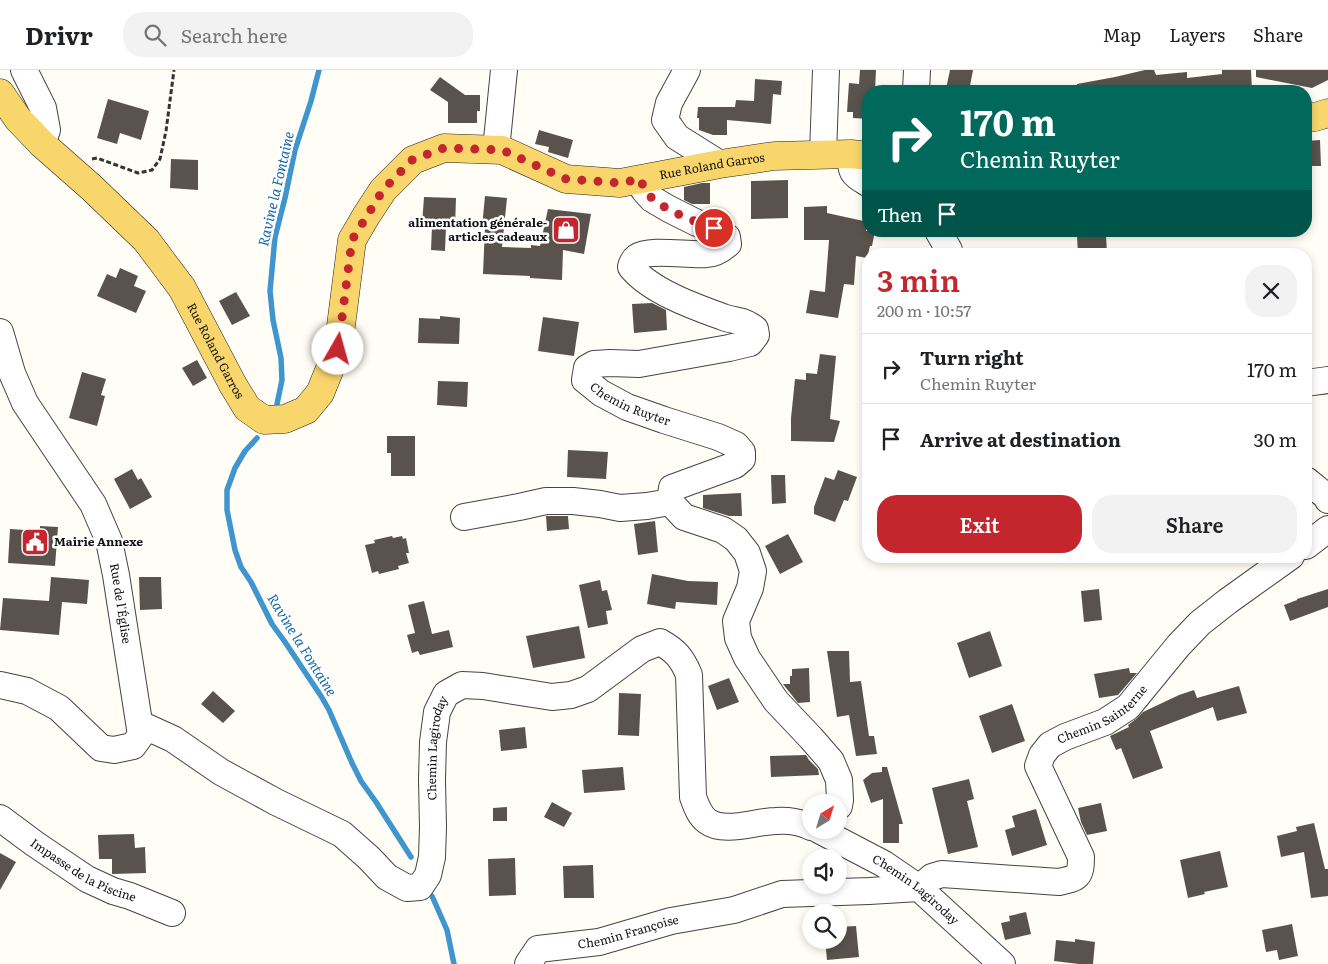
<!DOCTYPE html>
<html lang="en">
<head>
<meta charset="utf-8">
<style>
  body { margin:0; font-family:Literata,serif; background:#f2f2f2; color:#202124; height:100vh; display:flex; flex-direction:column; font-size:19px; white-space:nowrap }
  * { box-sizing:border-box; margin:0 }
  p { font-size:16px; color:#757577 }
  .icon { flex:none; width:28px; height:28px; fill:none; stroke:currentColor; stroke-width:2; stroke-linecap:round; stroke-linejoin:round }
  .map { position:relative; flex:1; overflow:hidden }
  .details { position:absolute; left:862px; top:178px; width:450px; height:315px; display:flex; flex-direction:column; background:#fff; border-radius:20px; box-shadow:0 2px 8px #0003 }
  .details>* { flex:none }
  .guide { position:absolute; left:862px; top:15px; width:450px; height:152px; border-radius:20px; box-shadow:0 2px 8px #0003; background:#00695c; color:#fff; overflow:hidden }
  .needle { width:32px; rotate:38deg }
  .fabs { position:absolute; left:802px; top:724px; display:grid; gap:10px }
  .fabs a { display:grid; place-items:center; width:45px; height:45px; border-radius:50%; background:#fff; box-shadow:0 2px 8px #0003; font-size:25px }
  .pin { position:absolute; display:grid; place-items:center; width:42px; height:42px; color:#fff; margin:-21px; border:2px solid #fff; border-radius:50%; box-shadow:0 1px 5px #0007 }
  .me { position:absolute; width:55px; margin:-28px; rotate:7deg; stroke-linejoin:round; filter:drop-shadow(0 0 4px #0008) }
  .turn { display:flex; align-items:center; gap:18px; height:105px; padding:0 15px; font-size:22px }
  .turn .icon { width:65px; height:65px; stroke-width:2.5 }
  .turn b { display:block; font-size:35px; line-height:42px }
  .then { display:flex; align-items:center; height:48px; padding:0 15px; background:#0003; gap:10px; font-size:19px }
  .round { display:grid; place-items:center; flex:none; width:52px; height:52px; border-radius:20px; background:#f2f2f2 }
  .summary { display:flex; align-items:center; justify-content:space-between; height:85px; padding:0 15px }
  h1 { font-size:30px; font-weight:600; line-height:38px; color:#c4262e }
  .action { display:flex; gap:10px; margin-top:auto; padding:10px 15px }
  .action a { flex:1; height:58px; border-radius:20px; background:#c4262e; color:#fff; font-size:20px; font-weight:600; line-height:58px; text-align:center }
  .action a+a { background:#f2f2f2; color:#202124 }
  ul { padding:0; list-style:none }
  li { display:flex; align-items:center; gap:15px; height:70px; padding:0 15px; border-top:1px solid #e0e0e0 }
  li div { flex:1 }
  li b { display:block; font-size:19px }
  li em { font-style:normal }
  header { display:flex; align-items:center; gap:30px; box-sizing:border-box; height:70px; padding:0 25px; background:#fff; border-bottom:1px solid #e0e0e0 }
  header strong { font-size:24px }
  nav { display:flex; gap:28px; margin-inline-start:auto; font-size:18px }
  .search { width:350px; height:45px; background:#f2f2f2; display:flex; align-items:center; gap:12px; box-sizing:border-box; padding:0 18px; border-radius:20px; color:#757577; font-size:19px }
  .map>svg:first-child { display:block }
</style>
</head>
<body>
<header>
<strong>Drivr</strong>
<div class="search"><svg class="icon" aria-label="search" viewBox="0 0 24 24"><circle cx="10" cy="10" r="6"/><path d="M15 15l6 6"/></svg>Search here</div>
<nav><a>Map</a><a>Layers</a><a>Share</a></nav>
</header>
<div class="map">
<svg width="1328" height="894" viewBox="0 0 1328 894">
  <rect width="100%" height="100%" fill="#fffdf5"/>
  <g fill="none" stroke-linecap="round" stroke-linejoin="round">
    <path stroke="#3f96cf" stroke-width="5.5" d="M277,334l5,-24 -1,-22 -8,-38 -3,-29 5,-54 10,-39 10,-48 16,-49 8,-31
      M257,368l-12,13 -10,17 -8,22v20l8,40 6,17 10,15 21,42 13,18 36,54 8,14 23,53 9,18 15,21 35,55
      M432,826l15,34 7,34"/>
  </g>
  <path fill="#5a524d" d="M860,0h16l-1,21h-6v28l-16,-1v-6h-6l2,-29 10,1z
    M950,0h23l-4,21h-10l-13,-2z
    M1145,0h9l2,5 31,-3v6l35,-4v-4h29l1,21h-174l-1,-7 38,-7z
    M1256,0h72v10l-16,8 -56,-11z
    M440,7l25,18h15v16h-3v12h-29v-21l-18,-12z
    M755,9l27,2 -1,14 -8,-1 -2,30 -44,-4v15h-14l-14,-5v-12h-2l1,-11h37l1,-7 18,1z
    M108,29l41,12 -8,29 -21,-7 -3,11 -20,-6z
    M539,60l34,10 -5,18 -20,-6 1,-5 -14,-3z
    M1320,70l1,26h-15v-25z
    M171,89l27,1v30l-28,-2z
    M788,110v38l-37,1v-38z
    M702,113h8v21h-18l-8,-4v-13z
    M485,126l22,2 -5,49 29,1v-3l9,1 8,-37 43,5 -7,40 -21,-4 -1,30 -32,-2v-2l-47,-2 2,-47h-3z
    M424,127l32,1 -1,29 -9,-1 -1,25 -14,-1 1,-24 -10,-1z
    M827,136v7l41,9 -2,9h9l-3,15h-2l-3,12 -11,-2 -2,29 -10,-1 -6,34 -32,-5 4,-23 15,2 4,-52h-25v-33z
    M1106,164l1,20h-29l-1,-18z
    M120,198l18,8 -4,10 12,5 -10,22 -39,-17 10,-22 9,4z
    M236,222l14,24 -18,9 -13,-24z
    M652,233l14,7 1,20 -33,3 -2,-29z
    M440,246l20,2 -1,26 -41,-1 1,-25 21,1z
    M543,247l36,5 -5,34 -36,-5z
    M820,284l16,2 -6,63 10,2 -6,21 -43,-1v-23l4,-39 11,1v-7l11,1z
    M197,290l10,18 -14,8 -11,-18z
    M82,302l24,7 -5,16 4,1 -8,30 -28,-8z
    M438,311l30,1 -1,25 -30,-2z
    M387,366h28v40h-24v-23h-4z
    M568,380l40,2 -2,27 -39,-2z
    M132,399l6,11 3,-2 11,19 -22,12 -16,-30z
    M838,400l19,7 -9,24 -4,-1 -9,22 -21,-8v-7l11,-30 9,3z
    M771,405h14l1,28 -14,1z
    M741,423l1,23h-13l-26,-8v-13z
    M546,446h22l1,13 -22,2z
    M655,451l3,31 -20,3 -4,-31z
    M40,456l18,1 -3,39 -47,-3 2,-34 30,2z
    M788,464l15,28 -23,12 -15,-28z
    M392,466l1,2 9,-2 1,3 3,-1 3,15h-3l3,10 -11,3 1,3 -20,5 -1,-3 -6,2 -7,-28 10,-2 -1,-3z
    M652,504l36,7 30,1 -1,23 -41,-3 -1,7 -28,-5z
    M51,507l38,3 -2,24 -25,-2 -3,33 -59,-5 3,-32 46,3z
    M139,507h22l1,32 -22,1z
    M600,510l2,11 5,-1 5,20 -6,1 2,13 -20,4 -9,-43z
    M1099,519l3,31 -18,2 -3,-31z
    M1328,519v18l-38,14 -6,-16 13,-5v-1z
    M424,531l8,33 17,-4 4,17 -33,8 -2,-4 -6,2 -5,-18 8,-2 -7,-28z
    M579,556l6,32 -52,10 -7,-32z
    M990,561l12,35 -33,12 -12,-35z
    M827,581h22l1,31 11,-1 8,55h5l3,18 -21,2 -7,-41 -12,2z
    M809,598l1,34 -12,1 -15,-19h7v-8h2v-7z
    M1129,598l1,5h7l-19,22 -19,3 -5,-24z
    M729,608l10,24 -22,8 -9,-24z
    M1239,616l8,27 -30,8 -4,-14 -63,24 13,37 -30,11 -12,-31 -5,2 -6,-14 19,-9 -1,-2 8,-6 7,-7 36,-17 15,-5 3,8z
    M213,621l22,20 -12,12 -22,-19z
    M619,623l22,1 -2,42 -21,-1z
    M1012,634l13,37 -33,12 -13,-37z
    M525,657l2,21 -26,3 -2,-21z
    M806,685l3,5 9,9 1,6 -48,2 -1,-21z
    M623,697l2,23 -41,3 -2,-23z
    M882,697h5l16,57h-4v19h-16v-44l-12,4 -8,-23 9,-7 10,-1z
    M969,709l5,20 -7,2 11,46 -30,7 -16,-66z
    M552,732l20,11 -8,14 -20,-10z
    M1101,733l6,28 -20,4 -6,-13 -3,-14z
    M507,737v14h-14v-13z
    M1036,739l11,36 -35,11 -7,-26 10,-3 -3,-11z
    M1314,753l11,46h3v27l-17,2 -7,-46 -23,5 -4,-21 20,-5 -1,-4z
    M134,764l1,14 10,-1 1,26 -34,1v-15h-13l-1,-24z
    M1220,781l8,36 -24,5 1,2 -17,4 -8,-38z
    M0,783l16,9 -16,28z
    M515,788l1,37 -27,1 -1,-37z
    M593,795l1,33h-30l-1,-32z
    M1026,842l5,22 -26,6 -4,-17 9,-2 -1,-5z
    M1292,854l6,32 -19,4 -2,-10 -11,2 -4,-22z
    M856,856l3,31 -32,3 -2,-20h14v-13z
    M1075,869l20,3 -2,22h-14l-25,-3 2,-21 19,2z"/>
  <g fill="none" stroke-linecap="round" stroke-linejoin="round">
    <g stroke="#444" stroke-width="28">
      <g id="minor">
        <path d="M24,0l19,38 4,22 -5,14"/>
        <path d="M687,0l-18,33 -4,17 12,17 43,27"/>
        <path d="M916,21l1,-21"/>
        <path d="M496,80l8,-80"/>
        <path d="M823,84l3,-84"/>
        <path d="M851,84c-1,20 2,20 18,30"/>
        <path id="s1" d="M641,109l3,11 8,9 17,10 28,14 17,5 13,9 1,7c-6,5 -13,10 -21,10 -17,2 -57,-6 -70,3 -4,3 -5,6 -6,10 19,24 64,40 92,50 7,3 15,3 22,6 4,1 7,4 10,6l1,6 -6,8 -21,5 -90,16 -29,-1 -16,1 -7,4 -2,12 16,13 26,14 37,13 54,17 18,8 6,7v7l-7,6 -63,23 -2,14 14,15 39,13 13,9 11,14 6,18 -3,17 -14,33 2,17 9,20 29,43 35,37 20,23 8,19 1,20 -1,6"/>
        <path d="M938,161l11,19v4"/>
        <path id="s2" d="M0,262l12,41 13,30 68,101 16,37 7,34 25,160 -8,11 -19,4 -13,-2 -42,-40 -32,-17 -27,-6"/>
        <path d="M1306,313l22,-3"/>
        <path d="M1306,410l21,17 1,3"/>
        <path d="M464,447l55,-10 27,-6h27l27,3 20,4 27,-2 23,-4"/>
        <path d="M1306,476l22,-17"/>
        <path id="s3" d="M140,654l33,15 48,33 55,30 66,32 27,24 18,19 20,11 13,-1 8,-12 4,-18 1,-30 -1,-47 1,-38 4,-30 9,-18 16,-9 21,1 69,11 19,-2 17,-6 54,-40 18,-7c16,9 22,16 29,33l4,122c3,8 6,18 14,24 17,13 49,0 69,0 11,-1 25,1 35,6"/>
        <path id="s4" d="M0,748l35,26 52,35 26,12 17,5 42,17"/>
        <path id="s5" d="M819,760l65,34 35,24 83,76"/>
        <path id="s6" d="M528,894l10,-15 61,-7 72,-21 63,-11 48,-16 87,-3 50,-3 13,-11 10,-3 117,8c18,-4 22,-4 22,-25l-43,-91 4,-11 8,-10 15,-8 40,-15 23,-15 50,-61 22,-23 28,-22 63,-45"/>
      </g>
    </g>
    <g stroke="#222" stroke-width="29">
      <g id="major">
        <path id="s7" d="M0,23l18,26 24,25 50,44 54,52 36,48 51,97 14,23 17,12 21,-1 21,-9 14,-17 18,-44 14,-109 14,-24 17,-26 30,-30 31,-12 58,2 64,29 54,4 100,-19 54,-8 77,-2 18,2"/>
        <path d="M1306,47h9l13,-4"/>
      </g>
    </g>
    <path stroke="#333" stroke-width="3" stroke-dasharray="5 2.5" stroke-linecap="butt" d="M92,89l5,-1 41,15 14,-3 8,-11 6,-28 8,-61"/>
    <use href="#minor" stroke="#fff" stroke-width="26"/>
    <use href="#major" stroke="#f9d66b" stroke-width="28"/>
  </g>
  <g fill="none" stroke-linecap="round" stroke-linejoin="round">
    <path stroke="#c4262e" stroke-width="9" stroke-dasharray="0 16.2" d="M338,279l14,-109 31,-50 29,-30 32,-12 58,2 64,29 54,4 21,-4c1,4 2,8 4,11 10,17 50,32 69,38"/>
  </g>
  <defs>
    <g id="shop-square" transform="scale(1.4375)"><rect x="-9" y="-9" width="18" height="18" rx="4" fill="#c4262e" stroke="#fff"/><path d="M-5-2.5h2.3a2.7 3.5 0 0 1 5.4 0H5L5.5 6h-11ZM-1.5-2.5h3a1.5 2.3 0 0 0-3 0Z" fill="#fff"/></g>
    <g id="civic-square" transform="scale(1.4375)"><rect x="-9" y="-9" width="18" height="18" rx="4" fill="#c4262e" stroke="#fff"/><path d="M-.6-6.5H3V-4.5H.6V-3L4-1V1h2V6H-6V1h2V-1L-.6-3ZM-1.2 2.5V6h2.4V2.5Z" fill="#fff"/></g>
  </defs>
  <g fill-rule="evenodd">
    <use href="#shop-square" x="566" y="160"/>
    <use href="#civic-square" x="35" y="472"/>
  </g>
  <g text-anchor="middle" stroke-width="5" stroke-linejoin="round" paint-order="stroke">
    <g font-size="12" fill="#111" stroke="#fff">
      <text dy="4" stroke="none"><textPath href="#s7" startOffset="1059">Rue Roland Garros</textPath></text>
      <text dy="4" stroke="none"><textPath href="#s7" startOffset="339">Rue Roland Garros</textPath></text>
      <text dy="4" stroke="none"><textPath href="#s1" startOffset="608">Chemin Ruyter</textPath></text>
      <text dy="4" stroke="none"><textPath href="#s2" startOffset="301">Rue de l'Église</textPath></text>
      <text dy="4" stroke="none"><textPath href="#s6" startOffset="776">Chemin Sainterne</textPath></text>
      <text dy="4" stroke="none"><textPath href="#s3" startOffset="471">Chemin Lagiroday</textPath></text>
      <text dy="4" stroke="none"><textPath href="#s4" startOffset="99">Impasse de la Piscine</textPath></text>
      <text dy="4" stroke="none"><textPath href="#s5" startOffset="114">Chemin Lagiroday</textPath></text>
      <text dy="4" stroke="none"><textPath href="#s6" startOffset="110">Chemin Françoise</textPath></text>
    </g>
    <g font-size="12" font-weight="bold" fill="#111" stroke="#fff" text-anchor="end">
      <text x="547" y="157">alimentation générale-<tspan x="547" dy="14">articles cadeaux</tspan></text>
      <text x="54" y="476" text-anchor="start">Mairie Annexe</text>
    </g>
    <g font-size="14" font-style="italic" fill="#1768a6" stroke="#fff">
      <text transform="translate(276 119) rotate(-77)" y="5">Ravine la Fontaine</text>
      <text transform="translate(302 575) rotate(58)" y="5">Ravine la Fontaine</text>
    </g>
  </g>
</svg>
<div class="fabs">
<a><svg class="needle" viewBox="-14 -14 28 28"><path d="M0-13l5 13h-10z" fill="#e53935"/><path d="M0 13l5-13h-10z" fill="#757577"/></svg></a>
<a><svg class="icon" aria-label="sound" viewBox="0 0 24 24"><path d="M4 9h4l5-4v14l-5-4H4zM17 9q2 3 0 6"/></svg></a>
<a><svg class="icon" aria-label="search" viewBox="0 0 24 24"><circle cx="10" cy="10" r="6"/><path d="M15 15l6 6"/></svg></a>
</div>
<div class="pin" style="left:714px;top:158px;background:#d93025"><svg class="icon" aria-label="arrive" viewBox="0 0 24 24"><path d="M6 21V4h12l-3 4 3 4H6"/></svg></div>
<svg class="me" style="left:338px;top:279px" viewBox="-20 -20 40 40"><circle r="19" fill="#fff"/><path d="M0-13L10 11 0 6-10 11z" fill="#c4262e"/></svg>
<div class="guide">
<div class="turn"><svg class="icon" aria-label="right" viewBox="0 0 24 24"><path d="M7 20v-9h11M14 6l5 5-5 5"/></svg><div><b>170 m</b>Chemin Ruyter</div></div>
<div class="then">Then<svg class="icon" aria-label="arrive" viewBox="0 0 24 24"><path d="M6 21V4h12l-3 4 3 4H6"/></svg></div>
</div>
<section class="details">
<div class="summary"><div><h1>3 min</h1><p>200 m · 10:57</p></div><a class="round"><svg class="icon" aria-label="close" viewBox="0 0 24 24"><path d="M6 6l12 12M18 6L6 18"/></svg></a></div>
<ul>
<li><svg class="icon" aria-label="right" viewBox="0 0 24 24"><path d="M7 20v-9h11M14 6l5 5-5 5"/></svg><div><b>Turn right</b><p>Chemin Ruyter</p></div><em>170 m</em></li>
<li><svg class="icon" aria-label="arrive" viewBox="0 0 24 24"><path d="M6 21V4h12l-3 4 3 4H6"/></svg><div><b>Arrive at destination</b></div><em>30 m</em></li>
</ul>
<div class="action"><a>Exit</a><a>Share</a></div>
</section>
</div>
</body>
</html>
